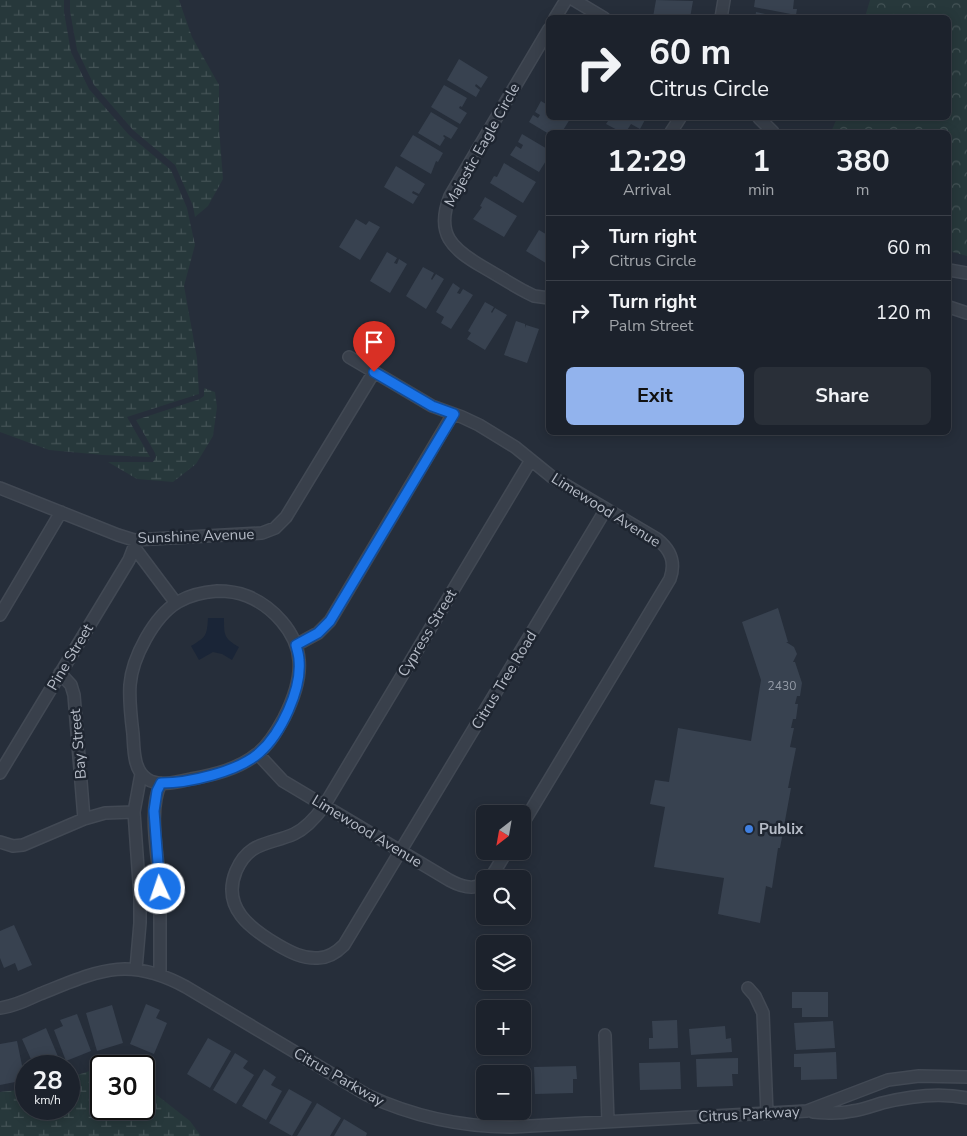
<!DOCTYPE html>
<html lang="en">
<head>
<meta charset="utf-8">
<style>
  body { margin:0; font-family:"Nunito Sans",sans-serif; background:#292f38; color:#f1f3f6; height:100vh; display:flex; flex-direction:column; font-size:19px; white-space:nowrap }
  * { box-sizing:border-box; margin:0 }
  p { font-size:16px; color:#a0a4a9 }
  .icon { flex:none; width:28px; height:28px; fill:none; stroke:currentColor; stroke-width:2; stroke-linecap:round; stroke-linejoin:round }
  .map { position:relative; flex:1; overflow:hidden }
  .panel { position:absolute; left:546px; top:130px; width:405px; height:305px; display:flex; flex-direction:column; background:#1c222c; border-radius:8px; box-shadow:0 2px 12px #0003,0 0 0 1px #3a3f48 }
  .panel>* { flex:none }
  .banner { position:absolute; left:546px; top:15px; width:405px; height:105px; border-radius:8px; box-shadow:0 2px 12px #0003,0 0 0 1px #3a3f48; background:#1c222c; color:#f1f3f6; overflow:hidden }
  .needle { width:32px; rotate:211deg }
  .buttons { position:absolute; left:476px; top:805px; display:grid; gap:10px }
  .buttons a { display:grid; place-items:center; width:55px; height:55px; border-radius:8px; background:#1c222c; box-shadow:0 2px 12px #0003,0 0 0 1px #3a3f48; font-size:25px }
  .speed { position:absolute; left:15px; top:1055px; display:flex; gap:10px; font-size:25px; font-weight:700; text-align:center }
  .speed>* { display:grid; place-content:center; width:65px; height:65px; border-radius:50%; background:#1c222c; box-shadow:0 2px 12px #0003,0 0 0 1px #3a3f48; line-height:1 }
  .speed small { font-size:12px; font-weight:400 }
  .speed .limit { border:2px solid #111; border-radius:8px; background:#fff; color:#111 }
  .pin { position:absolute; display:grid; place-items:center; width:42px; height:42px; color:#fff; margin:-51px -21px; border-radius:50% 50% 50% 0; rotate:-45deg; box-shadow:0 0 5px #0007 }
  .pin .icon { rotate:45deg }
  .me { position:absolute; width:55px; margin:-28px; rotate:357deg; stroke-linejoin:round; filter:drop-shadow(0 0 4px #0008) }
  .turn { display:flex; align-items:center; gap:18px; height:105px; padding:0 20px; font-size:22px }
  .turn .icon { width:65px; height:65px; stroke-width:2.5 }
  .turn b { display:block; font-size:35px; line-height:42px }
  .eta { display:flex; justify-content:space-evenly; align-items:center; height:85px; text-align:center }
  .eta b { font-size:30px; font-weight:700; line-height:35px }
  .action { display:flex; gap:10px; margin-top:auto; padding:10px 20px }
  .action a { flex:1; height:58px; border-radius:8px; background:#92b3ed; color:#111; font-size:20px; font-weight:700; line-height:58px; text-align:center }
  .action a+a { background:#292f38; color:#f1f3f6 }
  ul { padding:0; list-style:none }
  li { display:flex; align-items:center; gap:15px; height:65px; padding:0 20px; border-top:1px solid #3a3f48 }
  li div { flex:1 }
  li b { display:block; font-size:19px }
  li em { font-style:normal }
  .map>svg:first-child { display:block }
</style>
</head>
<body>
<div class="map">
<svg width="967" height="1136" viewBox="0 0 967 1136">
  <defs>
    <pattern id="forest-crowns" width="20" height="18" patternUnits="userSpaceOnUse" patternTransform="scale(1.25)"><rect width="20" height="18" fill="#27383b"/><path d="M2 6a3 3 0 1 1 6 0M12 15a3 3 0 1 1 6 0" fill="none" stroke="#445356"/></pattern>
    <pattern id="wetland-marsh" width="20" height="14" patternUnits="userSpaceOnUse" patternTransform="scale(1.25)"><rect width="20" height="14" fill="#27383b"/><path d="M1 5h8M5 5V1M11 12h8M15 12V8" fill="none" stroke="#445356"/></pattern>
  </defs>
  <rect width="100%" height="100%" fill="#262e3a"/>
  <path fill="url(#forest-crowns)" d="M870,0h97v256l-18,-5v-119h-118l6,-14h112v-100l-84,-1z"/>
  <path fill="url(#wetland-marsh)" d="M0,0h64v12l7,40 18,37 40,46 42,35 16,38 8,37 -11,41 13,72 2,36 -72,23 23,40 -47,-2 -54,-5 -49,-18z
    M70,0h109l13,37 27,48v43l4,51 -15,27 -13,11 -2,-11 -18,-41 -42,-35 -39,-45 -17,-35 -7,-39z
    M204,388l11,4 2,15 -4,29 -17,28 -23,18 -36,-3 -29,-17h45l3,-5 -1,-4 -19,-33 64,-21 4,-3z
    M101,1067v42h43v-24l46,36 11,15h-201v-44l26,-3v20h43v-31z"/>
  <path fill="#1a2537" d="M208,618h16c0,18 0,20 15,29l-7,13 -10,-6 -9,-2 -14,8 -8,-14c15,-9 16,-10 17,-28z"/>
  <path fill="#384250" d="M656,0l37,1 -3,17 -37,-1z
    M755,0h39l-1,9h4l-1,6 -42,-8z
    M756,12l22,5v1h-23z
    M459,59l29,18 -7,11 -5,-4 -1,2 5,4 -4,7 -29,-17z
    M444,85l23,13 -5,9 -2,-1 -1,2 8,5 -7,11 -29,-17z
    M541,101l8,5v12l21,1 -8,13h-13v2l-20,-12 4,-7 5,3 2,-3 -5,-3z
    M431,112l27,16 -7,11 -7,-4 -1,1 2,2 -5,8 -22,-13z
    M610,118h36l-6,11 -9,-5 -5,8h-5l-15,-8z
    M522,134l27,16v6l-10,16 -29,-17 6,-9 5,3 2,-4 -5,-3z
    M413,135l30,18 -5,9 -2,-1 -5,13 -31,-18z
    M504,163l32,19 -13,21 -33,-20 4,-7 3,1z
    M396,166l29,18 -6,10 -6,-3 -1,2 6,3 -5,8 -29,-17z
    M485,197l32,19 -13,21 -31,-18 9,-12 -2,-1z
    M356,219l10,6 3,-4 11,6 -20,33 -21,-13z
    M539,230l10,6v29l-23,-14z
    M387,252l10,6 -3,5 3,1 2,-5 8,5 -17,29 -20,-12z
    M423,267l11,6 -3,6 1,1 4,-6 8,5 -18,30 -20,-13z
    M453,283l7,5 -3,5 3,1 3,-5 10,6 -22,34 -10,-6 3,-6 -8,-5z
    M485,302l9,5 -3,5 1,1 3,-5 12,7 -22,35 -18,-11 4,-6 -3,-2z
    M516,321l9,3v4l1,-3 13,4 -12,34 -23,-8z
    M778,608l10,34h-2l8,5 3,7 -4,8h2l7,21 -2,13h-3l-2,8h3l-2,15h-3l-2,9h3l-4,19 6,1 -8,40h3l-11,60h-2l-6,40 -6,-2 -6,37 -42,-9 6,-36 -70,-11 11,-60 -15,-3 5,-24 14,2 9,-54 73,13 10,-61 -19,-58z
    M14,925l18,40 -14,6 -3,-8 -11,5 -4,-10v-27z
    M792,992h36v25h-26v-9h-10z
    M146,1004l14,6 -4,8 11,5 -13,31 -24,-10z
    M112,1005l11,38 -26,8 -11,-38z
    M77,1014l14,37 -25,10 -12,-31 9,-4 -3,-6z
    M677,1020l1,28 -29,1v-11h4l-1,-17z
    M833,1021l2,27 -39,2 -2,-27z
    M725,1026l1,13 5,-1 1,14 -41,3 -2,-26z
    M46,1028l16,38h-28l-12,-27z
    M208,1038l23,13 -21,37 -23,-14z
    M17,1041l8,39 -25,5v-41z
    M836,1052l1,27 -36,1v-13h-7v-13z
    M235,1053l13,8 -5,7 11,7 -18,29 -23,-14z
    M738,1058v16h-6l1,12 -36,1 -1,-28z
    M680,1062l1,27 -41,1 -1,-27z
    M576,1066l1,13h-4v14l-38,1 -1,-27z
    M264,1069l12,8 -5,8 11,6 -16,29 -24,-14z
    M289,1089l23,13 -20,34 -23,-13z
    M317,1103l24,15 -11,18h-33z
    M344,1119l23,14 -1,3h-32z"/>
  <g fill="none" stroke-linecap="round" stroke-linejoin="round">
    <g stroke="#424954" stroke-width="14">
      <path id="minor" d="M574,0l30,18
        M555,18l11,-18
        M721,18l3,-18
        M549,29l-99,167c-15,38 2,53 33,71 14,8 28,17 43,25l8,4 15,2
        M759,118l14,14
        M671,132l9,-14
        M949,270l18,3
        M949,307l18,6
        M349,357l83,49 30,11 17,8 36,22 37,30 105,62c14,11 19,23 13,40l-148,246
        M531,460l-207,346c-8,11 -17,22 -30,28 -25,11 -45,7 -58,37 -15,37 15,58 42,74 12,7 25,14 40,13 10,0 19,-6 26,-13l262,-436
        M0,488l118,47 16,5 128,-7 13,-5 11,-11 88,-145
        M134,547l42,56
        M217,591c10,0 20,1 30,5 25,10 50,36 52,64 2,20 -6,40 -15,58 -7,13 -15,27 -27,36 -18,15 -44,21 -66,25 -14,3 -32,8 -44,0 -14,-9 -13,-31 -14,-45 -2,-16 -4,-33 -3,-49 2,-27 24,-69 48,-83 12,-7 25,-10 39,-11z
        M0,615l61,-103
        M296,645l22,-12 12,-12 123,-207
        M60,673l11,12 3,10 10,124
        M258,754l25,27 166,99c11,6 24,11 36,3
        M0,773l129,-213 5,-13v-7
        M0,842l13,4 10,-1 61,-26 21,-6 29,-1
        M490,879l17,-28
        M136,969l4,-46v-26l-6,-85 7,-38
        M160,974c0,-28 0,-56 0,-85 -1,-31 -13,-78 1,-106
        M748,988l7,8 8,17 4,101
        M0,1008c14,-2 27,-8 40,-14 58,-23 87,-39 146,-7l181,108c47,22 94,32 145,32l295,-16 81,-31 31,-4 48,1
        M605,1035l3,87
        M813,1112c13,1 26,2 39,-1 10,-1 20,-5 30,-8 28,-7 57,-11 85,-5"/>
    </g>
    <use href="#minor" stroke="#39404b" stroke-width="11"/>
  </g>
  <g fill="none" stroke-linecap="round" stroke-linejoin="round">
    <g stroke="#114b97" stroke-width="12">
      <path id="route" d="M160,889l-6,-78 3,-20 4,-8c28,0 76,-11 98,-30 22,-19 43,-64 40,-93 0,-5 -2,-10 -3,-15l22,-12 12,-12 124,-207 -22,-8 -58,-34"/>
    </g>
    <use href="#route" stroke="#1a73e8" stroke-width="9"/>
  </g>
  <circle fill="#3f7fe0" stroke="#1e2530" stroke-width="2" cx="749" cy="829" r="5"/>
  <g text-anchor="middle" stroke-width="5" stroke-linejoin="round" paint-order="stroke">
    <g font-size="12" fill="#949ba7">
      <text x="782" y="690">2430</text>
    </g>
    <g font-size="15" fill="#b5bbc6" stroke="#1e2530">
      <text transform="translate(482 145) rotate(-61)" y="5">Majestic Eagle Circle</text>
      <text transform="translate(606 510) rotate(32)" y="5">Limewood Avenue</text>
      <text transform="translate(196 536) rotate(-2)" y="5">Sunshine Avenue</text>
      <text transform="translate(427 633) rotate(-59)" y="5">Cypress Street</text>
      <text transform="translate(70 657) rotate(-59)" y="5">Pine Street</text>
      <text transform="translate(504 680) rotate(-59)" y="5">Citrus Tree Road</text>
      <text transform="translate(78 744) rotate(-95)" y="5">Bay Street</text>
      <text transform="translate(367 831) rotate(31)" y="5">Limewood Avenue</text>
      <text transform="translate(339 1077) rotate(30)" y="5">Citrus Parkway</text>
      <text transform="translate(749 1114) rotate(-3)" y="5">Citrus Parkway</text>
    </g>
    <g font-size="15" font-weight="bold" fill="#b5bbc6" stroke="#1e2530" text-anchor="start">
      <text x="759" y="834">Publix</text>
    </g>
  </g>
</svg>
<div class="buttons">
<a><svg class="needle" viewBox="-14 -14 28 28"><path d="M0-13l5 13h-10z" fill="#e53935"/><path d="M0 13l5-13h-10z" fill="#a0a4a9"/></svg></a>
<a><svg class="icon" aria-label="search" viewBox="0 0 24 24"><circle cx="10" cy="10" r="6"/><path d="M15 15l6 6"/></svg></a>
<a><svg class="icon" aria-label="layers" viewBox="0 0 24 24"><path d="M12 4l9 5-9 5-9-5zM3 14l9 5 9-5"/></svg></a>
<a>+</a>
<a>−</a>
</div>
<div class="speed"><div>28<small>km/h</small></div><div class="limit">30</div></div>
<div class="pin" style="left:374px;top:372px;background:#d93025"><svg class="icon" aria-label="arrive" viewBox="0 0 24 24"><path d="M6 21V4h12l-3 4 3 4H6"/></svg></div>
<svg class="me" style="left:160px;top:889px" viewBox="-20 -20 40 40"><circle r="17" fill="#1a73e8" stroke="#fff" stroke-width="3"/><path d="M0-11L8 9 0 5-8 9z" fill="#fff"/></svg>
<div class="banner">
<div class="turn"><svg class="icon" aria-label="right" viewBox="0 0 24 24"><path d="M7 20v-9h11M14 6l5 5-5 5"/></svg><div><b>60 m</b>Citrus Circle</div></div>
</div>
<section class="panel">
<div class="eta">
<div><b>12:29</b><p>Arrival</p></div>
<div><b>1</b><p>min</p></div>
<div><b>380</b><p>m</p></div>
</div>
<ul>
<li><svg class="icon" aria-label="right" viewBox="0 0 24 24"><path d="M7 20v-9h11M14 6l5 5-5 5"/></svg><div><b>Turn right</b><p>Citrus Circle</p></div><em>60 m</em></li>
<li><svg class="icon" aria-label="right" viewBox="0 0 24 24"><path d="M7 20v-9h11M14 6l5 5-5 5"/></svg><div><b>Turn right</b><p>Palm Street</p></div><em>120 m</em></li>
</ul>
<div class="action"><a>Exit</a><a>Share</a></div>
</section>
</div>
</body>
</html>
